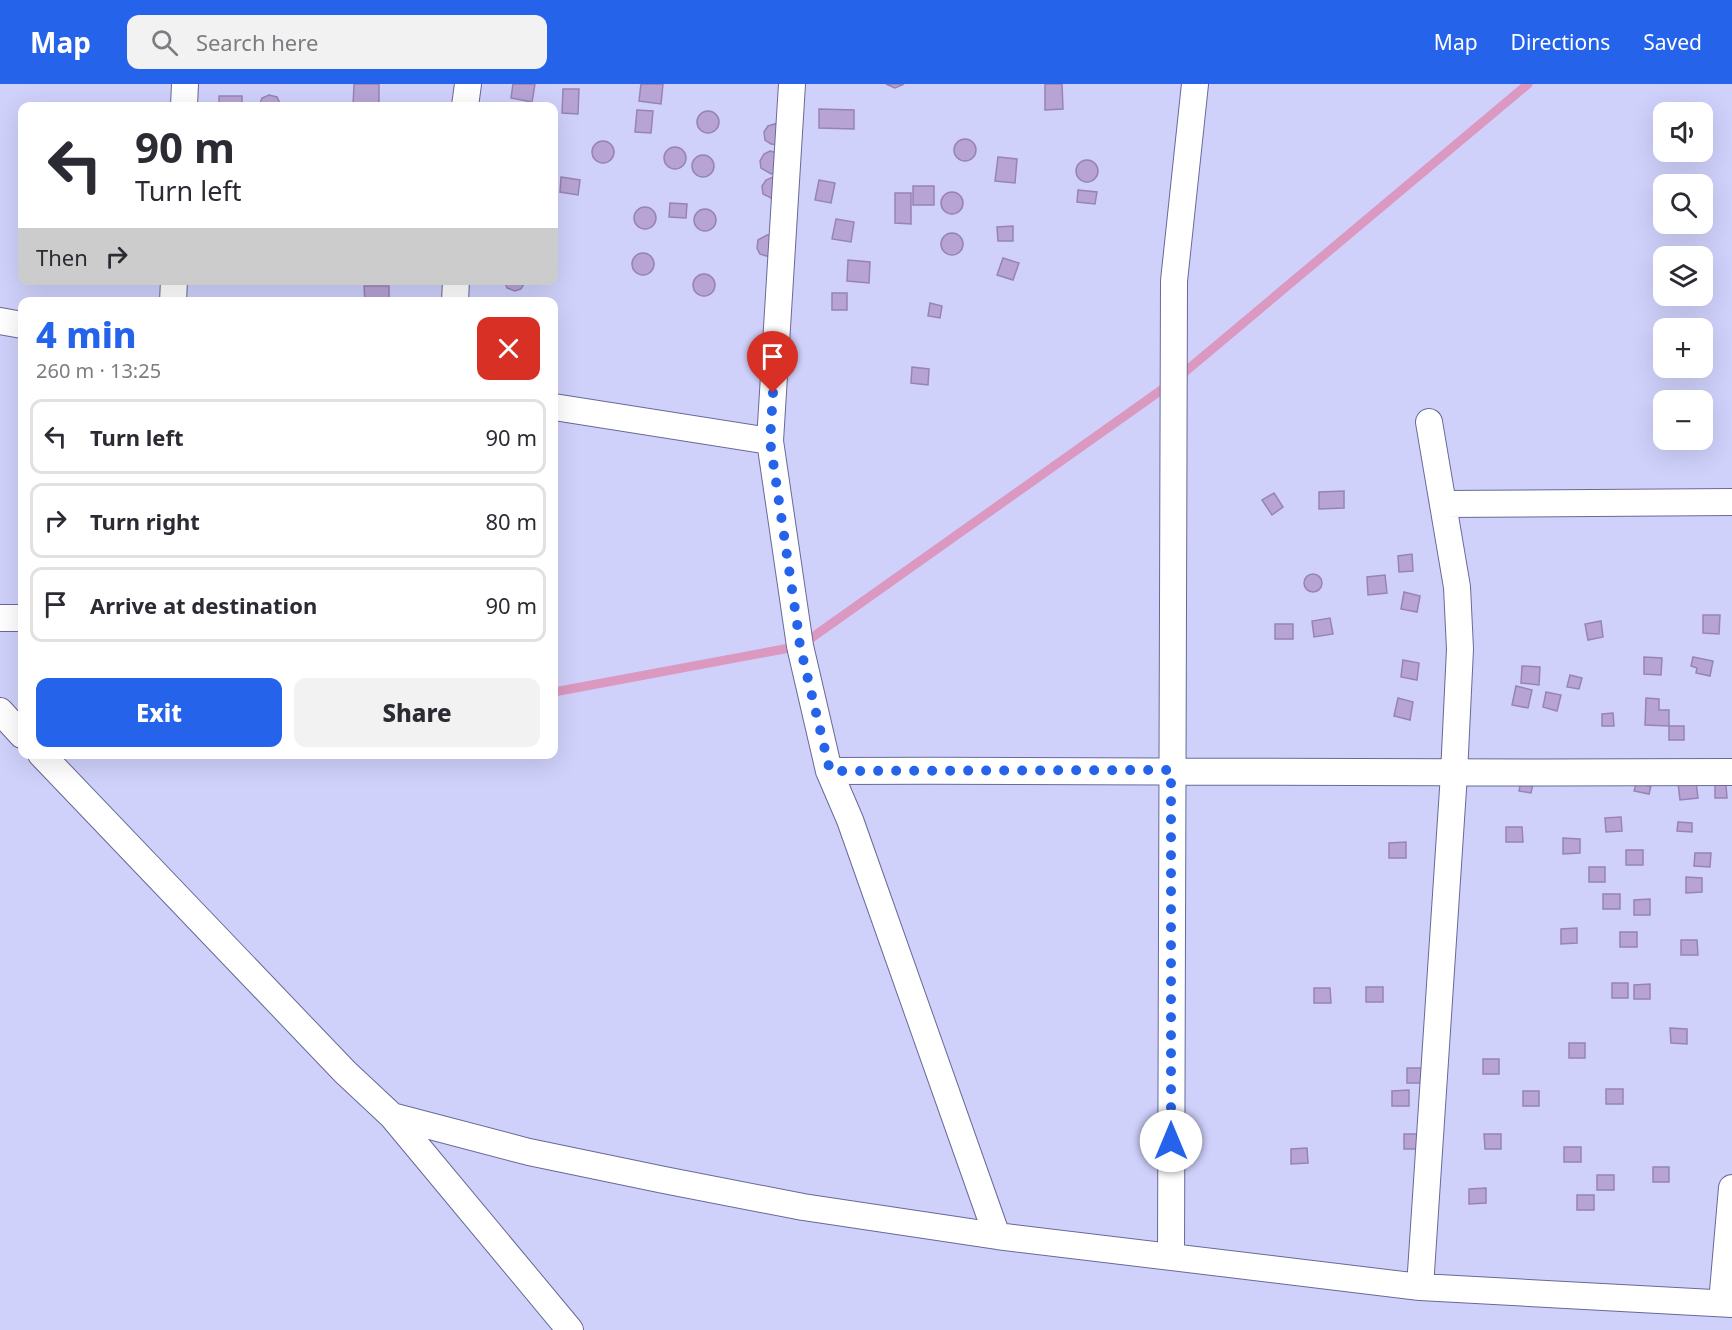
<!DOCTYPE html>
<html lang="en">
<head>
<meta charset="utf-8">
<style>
  body { margin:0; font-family:"Noto Sans",sans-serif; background:#f2f2f3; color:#2b2b33; height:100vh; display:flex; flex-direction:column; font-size:22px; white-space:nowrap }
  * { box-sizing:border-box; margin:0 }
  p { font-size:20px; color:#7c7c81 }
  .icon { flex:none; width:33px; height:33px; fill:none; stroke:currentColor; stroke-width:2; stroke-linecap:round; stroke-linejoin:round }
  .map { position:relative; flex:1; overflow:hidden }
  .sheet { position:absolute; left:18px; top:213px; width:540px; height:462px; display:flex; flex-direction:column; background:#fff; border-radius:12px; box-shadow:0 6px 24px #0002 }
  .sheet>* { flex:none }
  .banner { position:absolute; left:18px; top:18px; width:540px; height:183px; border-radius:12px; box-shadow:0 6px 24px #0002; background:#fff; color:#2b2b33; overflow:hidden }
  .buttons { position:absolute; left:1653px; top:18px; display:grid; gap:12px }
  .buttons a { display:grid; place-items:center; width:60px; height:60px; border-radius:12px; background:#fff; box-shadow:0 6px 24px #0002; font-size:30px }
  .pin { position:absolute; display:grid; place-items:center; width:51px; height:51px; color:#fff; margin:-62px -26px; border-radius:50% 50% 50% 0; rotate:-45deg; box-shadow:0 0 6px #0007 }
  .pin .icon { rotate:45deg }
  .me { position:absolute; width:66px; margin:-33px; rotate:0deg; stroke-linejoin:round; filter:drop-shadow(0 0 4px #0008) }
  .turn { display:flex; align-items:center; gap:21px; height:126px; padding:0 18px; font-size:27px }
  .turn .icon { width:78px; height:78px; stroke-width:2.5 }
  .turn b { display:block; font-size:42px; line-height:51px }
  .then { display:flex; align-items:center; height:57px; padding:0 18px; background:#0003; gap:12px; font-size:22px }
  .round { display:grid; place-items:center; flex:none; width:63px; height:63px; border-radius:12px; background:#f2f2f3 }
  .overview { display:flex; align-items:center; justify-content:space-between; height:102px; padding:0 18px }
  h1 { font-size:36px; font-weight:800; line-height:45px; color:#2563eb }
  .cta { display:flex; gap:12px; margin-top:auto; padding:12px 18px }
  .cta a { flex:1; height:69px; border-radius:12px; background:#2563eb; color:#fff; font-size:24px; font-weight:800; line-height:69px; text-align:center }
  .cta a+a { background:#f2f2f3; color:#2b2b33 }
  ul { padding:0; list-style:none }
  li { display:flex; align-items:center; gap:18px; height:75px; margin:0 12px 9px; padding:0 6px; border:3px solid #e1e1e2; border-radius:12px }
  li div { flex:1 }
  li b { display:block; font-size:22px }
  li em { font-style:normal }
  header { display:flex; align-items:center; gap:36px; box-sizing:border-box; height:84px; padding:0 30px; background:#2563eb; color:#fff }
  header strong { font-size:28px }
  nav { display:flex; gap:33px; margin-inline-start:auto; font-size:21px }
  .search { width:420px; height:54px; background:#f2f2f3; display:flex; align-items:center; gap:15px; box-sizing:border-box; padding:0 21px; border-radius:12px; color:#7c7c81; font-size:22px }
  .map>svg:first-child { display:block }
</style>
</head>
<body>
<header>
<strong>Map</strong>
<div class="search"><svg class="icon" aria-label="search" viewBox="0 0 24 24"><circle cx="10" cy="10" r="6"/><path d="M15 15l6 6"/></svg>Search here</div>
<nav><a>Map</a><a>Directions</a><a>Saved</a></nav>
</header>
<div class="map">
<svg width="1732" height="1246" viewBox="0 0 1732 1246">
  <rect width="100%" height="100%" fill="#cfd1fb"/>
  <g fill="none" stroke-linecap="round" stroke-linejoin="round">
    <path stroke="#db98c0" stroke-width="9" d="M554,608l246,-46 374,-265 354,-297"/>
  </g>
  <path fill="#b7a4d5" stroke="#9784b3" stroke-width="1.5" d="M354,0h25v22h-26z
    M513,0h22l-3,18 -21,-4z
    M641,0h22l-2,20 -22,-3z
    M886,0h18l-9,4z
    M1045,0h17l1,25 -18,1z
    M563,5h16l-1,25 -16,-1z
    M269,11l8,2 4,9h-22l3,-8z
    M219,12h23v10h-23z
    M819,25l35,1v19l-35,-1z
    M637,26l16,1 -2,22 -16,-1z
    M697 38a11 11 0 1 1 22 0a11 11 0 1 1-22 0Z
    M778,39v22l-7,-1 -6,-4 -1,-8 4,-6z
    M954 66a11 11 0 1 1 22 0a11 11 0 1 1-22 0Z
    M592 68a11 11 0 1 1 22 0a11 11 0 1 1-22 0Z
    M664 74a11 11 0 1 1 22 0a11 11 0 1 1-22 0Z
    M770,67l8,2 -4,20 -3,1 -10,-6 -1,-7 4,-7z
    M692 82a11 11 0 1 1 22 0a11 11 0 1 1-22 0Z
    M998,73l19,2 -2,24 -20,-2z
    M1076 87a11 11 0 1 1 22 0a11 11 0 1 1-22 0Z
    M561,93l19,3 -2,15 -18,-3z
    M773,93l4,1 -4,21 -10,-5 -1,-8 4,-6z
    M819,96l16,3 -4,20 -16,-3z
    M913,102h21v19h-21z
    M1078,106l19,2 -2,12 -18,-2z
    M941 119a11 11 0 1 1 22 0a11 11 0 1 1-22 0Z
    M895,109h16v31l-16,-1z
    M670,119l17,1 -1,14 -17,-1z
    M634 134a11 11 0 1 1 22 0a11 11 0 1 1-22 0Z
    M694 136a11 11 0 1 1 22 0a11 11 0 1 1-22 0Z
    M836,135l18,3 -3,20 -19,-3z
    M1013,142v15h-15l-1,-14z
    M941 160a11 11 0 1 1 22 0a11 11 0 1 1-22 0Z
    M767,151h4l-1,22 -10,-3 -3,-6 1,-8z
    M632 180a11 11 0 1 1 22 0a11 11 0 1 1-22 0Z
    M1003,174l16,5 -6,17 -16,-5z
    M848,176l22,2 -1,21 -22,-2z
    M693 201a11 11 0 1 1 22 0a11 11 0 1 1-22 0Z
    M504,196h22l-5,9 -6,2 -8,-3z
    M364,202h25v16h-24z
    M832,209h15v17h-15z
    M930,219l12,3 -2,12 -12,-2z
    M912,283l17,2 -1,16 -17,-2z
    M1344,407v17l-25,1v-17z
    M1274,409l9,14 -11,8 -10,-15z
    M1412,470l1,17 -14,1 -1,-16z
    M1304 499a9 9 0 1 1 18 0a9 9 0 1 1-18 0Z
    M1385,491l2,18 -19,2 -1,-18z
    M1404,508l16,4 -3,16 -16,-3z
    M1703,531h17l-1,19 -16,-1z
    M1330,534l3,16 -19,3 -2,-16z
    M1601,537l2,16 -15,3 -3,-16z
    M1275,540h18v15h-18z
    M1644,573l18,1 -1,17 -17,-1z
    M1693,573l20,4 -3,15 -14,-3 1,-5 -6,-2z
    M1403,576l16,3 -2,17 -16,-3z
    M1522,582l18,1 -1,18 -18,-2z
    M1570,591l12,3 -3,11 -12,-2z
    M1516,602l16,4 -4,18 -16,-3z
    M1546,608l15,3 -4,16 -14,-4z
    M1398,614l15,4 -3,18 -16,-4z
    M1646,614l13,1v11h10v16l-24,-1z
    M1613,629l1,13h-12v-12z
    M1669,642h15v14h-15z
    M1521,697l12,2 -2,10 -12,-2z
    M1696,698l2,16 -18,2 -2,-17z
    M1636,700l15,2 -2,8 -15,-3z
    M1715,701h11l1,13h-12z
    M1621,733l1,14 -16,1 -1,-14z
    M1678,738l14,1v9l-15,-1z
    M1506,743h16l1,15h-17z
    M1563,754l17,1v14l-17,1z
    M1406,758v16h-17v-15z
    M1626,766h17v15h-17z
    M1695,769h16l-1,14 -16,-1z
    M1589,783h16v15h-16z
    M1686,793l16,1v14l-16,1z
    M1603,810h17v15h-17z
    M1650,815v16h-16v-15z
    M1577,844v15l-16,1v-15z
    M1620,848h17v15h-17z
    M1681,856h16l1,15h-17z
    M1612,899h16v15h-16z
    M1650,900v15h-16v-14z
    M1366,903h17v15h-17z
    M1314,904h16l1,15h-17z
    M1670,944l17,1v15l-16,-1z
    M1569,959h16v15h-16z
    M1483,975h16v15h-16z
    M1407,984h16v15h-16z
    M1606,1005h17v15h-17z
    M1409,1006v16h-17v-15z
    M1523,1007h16v15h-16z
    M1404,1050h16l1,15h-17z
    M1484,1050h17v15h-16z
    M1564,1063h17v15h-17z
    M1307,1064l1,15 -17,1v-15z
    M1653,1083h16v15h-16z
    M1597,1091h17v15h-17z
    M1486,1104v15l-17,1v-15z
    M1577,1111h17v15h-17z"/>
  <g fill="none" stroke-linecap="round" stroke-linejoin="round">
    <g stroke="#686997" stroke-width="28">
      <path id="minor" d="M792,0l-22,357 30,205 29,125 21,49 147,416
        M184,22l1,-22
        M465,22l3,-22
        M173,218l1,-22
        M455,218l1,-22
        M0,237l22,4
        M554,323l216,34
        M1443,420l289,-2
        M0,534h22
        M0,627l22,24
        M41,670l304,318 47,44 178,214
        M829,687c301,-1 602,3 903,1
        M392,1032l137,36 135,28 139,27 194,29 423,51 312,17
        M1171,1172l3,-975 21,-197
        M1420,1203l34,-513 6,-125 -3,-62 -28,-165
        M1722,1219l10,-115"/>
    </g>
    <use href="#minor" stroke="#fff" stroke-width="26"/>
  </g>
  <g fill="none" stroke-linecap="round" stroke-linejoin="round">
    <path stroke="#2563eb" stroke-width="10" stroke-dasharray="0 18" d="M773,309l-3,48 27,182 3,23 30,125 341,-1v371"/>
  </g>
</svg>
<div class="buttons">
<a><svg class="icon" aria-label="sound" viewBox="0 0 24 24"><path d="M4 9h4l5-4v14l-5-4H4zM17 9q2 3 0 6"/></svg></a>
<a><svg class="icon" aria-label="search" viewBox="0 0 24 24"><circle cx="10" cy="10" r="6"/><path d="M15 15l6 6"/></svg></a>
<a><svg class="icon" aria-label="layers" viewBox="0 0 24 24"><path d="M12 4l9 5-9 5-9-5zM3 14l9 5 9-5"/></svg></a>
<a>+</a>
<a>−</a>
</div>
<div class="pin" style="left:773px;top:309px;background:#d93025"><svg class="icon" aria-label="arrive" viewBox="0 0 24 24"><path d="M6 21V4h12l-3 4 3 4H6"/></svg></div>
<svg class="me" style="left:1171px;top:1057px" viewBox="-20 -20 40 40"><circle r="19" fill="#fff"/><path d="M0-13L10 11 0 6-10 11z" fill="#2563eb"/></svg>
<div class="banner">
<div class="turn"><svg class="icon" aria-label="left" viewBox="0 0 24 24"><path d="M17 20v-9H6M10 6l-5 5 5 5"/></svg><div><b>90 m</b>Turn left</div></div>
<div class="then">Then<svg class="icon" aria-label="right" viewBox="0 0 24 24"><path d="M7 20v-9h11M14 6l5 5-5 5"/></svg></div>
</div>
<section class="sheet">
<div class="overview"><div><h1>4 min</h1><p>260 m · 13:25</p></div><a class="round" style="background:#d93025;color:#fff"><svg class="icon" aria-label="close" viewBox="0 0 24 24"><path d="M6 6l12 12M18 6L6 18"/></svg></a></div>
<ul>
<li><svg class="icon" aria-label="left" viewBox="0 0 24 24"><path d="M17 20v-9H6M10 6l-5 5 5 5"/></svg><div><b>Turn left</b></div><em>90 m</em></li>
<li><svg class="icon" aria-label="right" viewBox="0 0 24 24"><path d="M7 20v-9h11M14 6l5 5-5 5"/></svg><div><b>Turn right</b></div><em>80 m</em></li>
<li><svg class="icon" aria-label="arrive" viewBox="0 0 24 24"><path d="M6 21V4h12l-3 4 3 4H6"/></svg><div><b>Arrive at destination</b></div><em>90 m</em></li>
</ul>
<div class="cta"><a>Exit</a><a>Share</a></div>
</section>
</div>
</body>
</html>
